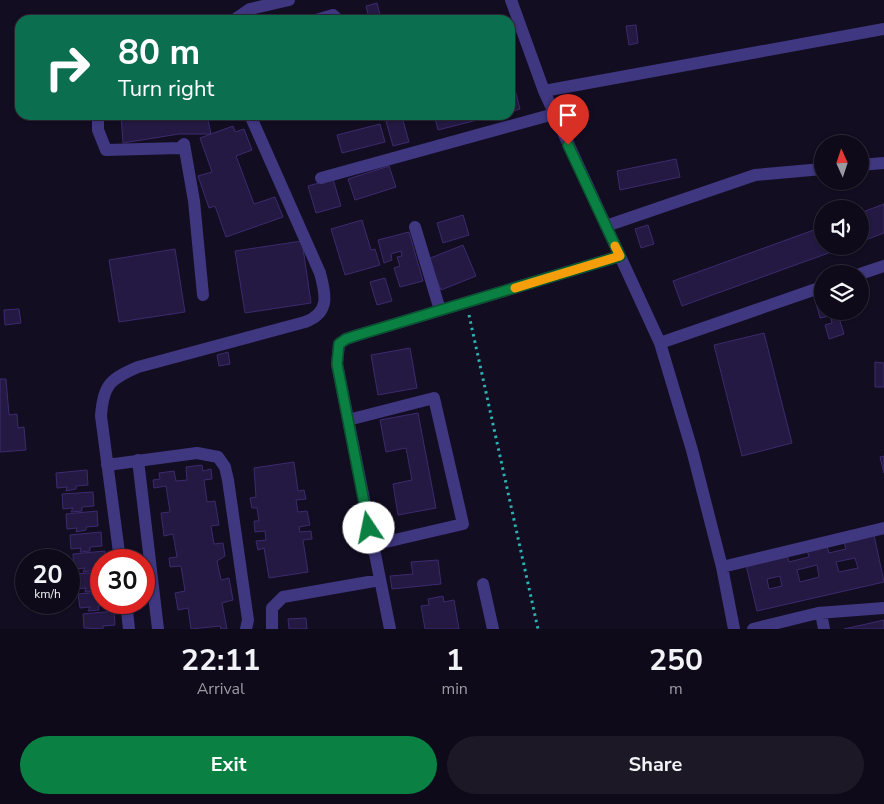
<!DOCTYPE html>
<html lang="en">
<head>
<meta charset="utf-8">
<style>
  body { margin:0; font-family:"Nunito Sans",sans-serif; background:#1c1826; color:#f1f3f6; height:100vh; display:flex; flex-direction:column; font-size:19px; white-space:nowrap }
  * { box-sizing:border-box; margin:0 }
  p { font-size:16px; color:#9b9aa2 }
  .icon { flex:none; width:28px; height:28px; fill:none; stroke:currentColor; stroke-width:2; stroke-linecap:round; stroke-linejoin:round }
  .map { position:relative; height:629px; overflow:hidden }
  .details { display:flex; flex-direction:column; background:#0e0a19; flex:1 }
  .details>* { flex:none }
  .hud { position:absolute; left:15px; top:15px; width:500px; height:105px; border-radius:15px; box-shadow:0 1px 4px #0004,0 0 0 1px #2e2b38; background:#0b6e4f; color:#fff; overflow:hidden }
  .needle { width:32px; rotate:357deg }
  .buttons { position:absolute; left:814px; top:135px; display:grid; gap:10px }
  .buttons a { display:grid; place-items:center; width:55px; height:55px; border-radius:50%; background:#0e0a19; box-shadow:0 1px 4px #0004,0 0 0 1px #2e2b38; font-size:25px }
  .speed { position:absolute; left:15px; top:549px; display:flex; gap:10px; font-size:25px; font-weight:700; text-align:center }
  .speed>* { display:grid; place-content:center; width:65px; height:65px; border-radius:50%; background:#0e0a19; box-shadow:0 1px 4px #0004,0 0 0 1px #2e2b38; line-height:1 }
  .speed small { font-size:12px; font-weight:400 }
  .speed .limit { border:8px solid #d22; background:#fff; color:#111 }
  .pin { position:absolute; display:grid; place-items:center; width:42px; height:42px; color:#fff; margin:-51px -21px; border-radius:50% 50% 50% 0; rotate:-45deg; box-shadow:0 0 5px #0007 }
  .pin .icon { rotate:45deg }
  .me { position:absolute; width:55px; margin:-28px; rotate:349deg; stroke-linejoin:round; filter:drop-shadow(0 0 4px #0008) }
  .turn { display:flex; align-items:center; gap:18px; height:105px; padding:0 20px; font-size:22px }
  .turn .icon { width:65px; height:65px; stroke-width:2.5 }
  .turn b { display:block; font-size:35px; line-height:42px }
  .eta { display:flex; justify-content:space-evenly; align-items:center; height:85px; text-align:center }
  .eta b { font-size:30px; font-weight:700; line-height:35px }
  .button { display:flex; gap:10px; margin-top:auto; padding:10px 20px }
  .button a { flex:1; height:58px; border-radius:30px; background:#0b8043; color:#fff; font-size:20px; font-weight:700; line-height:58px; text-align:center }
  .button a+a { background:#1c1826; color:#f1f3f6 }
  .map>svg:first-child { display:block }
</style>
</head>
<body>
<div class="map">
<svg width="884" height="629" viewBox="0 0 884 629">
  <rect width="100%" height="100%" fill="#120d21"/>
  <path fill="#241942" stroke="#3d2a6e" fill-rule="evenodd" d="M377,3l3,12 -11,3 -3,-12z
    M636,25l2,18 -9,2 -3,-19z
    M515,90l5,19 -10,3v-21z
    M121,115h86l4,19h-32l-56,9z
    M343,115h16l-14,5z
    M434,115h63l-59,15z
    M402,117l7,25 -16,4 -7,-25z
    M380,124l5,18 -43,11 -5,-18z
    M233,126l2,6 9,-3 8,21 -16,6 18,48 21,-7 8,20 -57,20 -11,-31 -6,2 -11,-32 14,-4 -12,-34z
    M676,159l4,18 -60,13 -3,-19z
    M389,166l7,21 -41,13 -7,-21z
    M333,179l8,27 -25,7 -8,-27z
    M884,204v29l-24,9v-29z
    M463,215l6,20 -26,8 -6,-20z
    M362,220l9,30 4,-1 5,16 -35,10 -14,-46z
    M648,225l6,19 -13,4 -6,-19z
    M822,227v19h26l-166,60 -9,-25z
    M409,232l14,49 -23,6 -6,-19 6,-2 -3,-9 5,-1 -1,-5 -10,3 1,6 -8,3 -6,-23z
    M302,241l9,62 -66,10 -10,-62z
    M463,245l13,31 -35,14 -13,-31z
    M175,249l10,63 -66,10 -10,-62z
    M385,278l7,23 -15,4 -7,-23z
    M822,301v10h15l7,23 -15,5 -4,-14 7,-2 -2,-7 -10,2 -4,-15z
    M19,309l2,14 -16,2 -1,-15z
    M764,333l28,110 -50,13 -28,-111z
    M410,348l7,40 -39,7 -7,-40z
    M228,352l2,12 -11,2 -2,-11z
    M875,362l9,1v24h-9z
    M0,379h6l3,36 8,-1 1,14 6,-1 2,23 -26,2z
    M418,413l18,95 -38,7 -5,-31 19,-4 -6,-32 -20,4 -6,-32z
    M884,456v17l-4,-16z
    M294,462l4,29 6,-1 2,9 -10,1 2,12 9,-1 3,14 -11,2 1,5 11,-1 1,8 -9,1 5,32 -39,6 -5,-30 -6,2 -2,-9 10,-1 -1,-9 -10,1 -1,-11h5l-2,-13h-5l-2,-10 6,-1 -2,-29z
    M202,465l1,6 8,-2 1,10 -8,1 3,22 8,-1 4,24 -8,1 3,18 9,-1 2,13 -8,5 4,19 8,-2 4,22 -11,3 5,26h-6l-1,-3 -29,3 -3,-21 -10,2 -3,-17 10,-2 -4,-25 -11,1 -1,-9 8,-1 -4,-23 -9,2 -3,-23 9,-1 -4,-26 -12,2 -1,-8 7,-1 -1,-6 15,-2 2,10 11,-1 -1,-13z
    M87,470l1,15 -12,1v3l-10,2 1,-4 -10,1 -1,-15z
    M93,492l1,14 -12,1v4l-11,1 2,-4 -10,1 -1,-15z
    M97,511l1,15 -12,1v3l-10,2 1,-4 -10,1 -1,-15z
    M101,532l1,14 -12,1v4l-10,1 1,-4 -10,1 -1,-14z
    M874,535l10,47 -127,29 -11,-46 41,-10 2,7 20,-5 -2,-7 20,-4 2,7 17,-4 -2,-7zM855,558l3,10 -19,4 -3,-10zM817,565l2,12 -19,5 -3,-12zM780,576l2,10 -13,3 -2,-10z
    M105,551v9h-4v6l-8,1 1,3 -11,2 2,-4 -11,1 -1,-15z
    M438,560l3,24 -49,5 -2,-13 23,-2 -2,-12z
    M101,572v15h-6l1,4 -11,1 1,-4 -10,1 -1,-15z
    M101,592v10h10v3l-13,1 1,4 -11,1 2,-4 -10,1 -2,-14z
    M443,596l1,6 10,-2 5,29h-34l-4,-23 8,-1 -1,-6z
    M114,611l1,14 -12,1v3l-19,-1 -1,-14z
    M306,618l1,11h-18l-1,-10z
    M884,620v9h-40z"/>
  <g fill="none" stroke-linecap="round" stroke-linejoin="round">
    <path stroke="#2cb1b3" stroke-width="3" stroke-dasharray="2.5 4" stroke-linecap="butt" d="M469,315l69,314"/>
    <path stroke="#3f3780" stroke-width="12" d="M511,0l33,91 116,252 32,107 30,117 12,62
      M234,20l16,-11 39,-9
      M316,20l17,-5 6,5
      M544,91l340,-62
      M98,115v15l8,20 74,-2 4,-4 10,57 9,94
      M860,165l24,-2
      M321,178l233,-64
      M606,226l149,-51 67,-6
      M415,227l25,83
      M860,274l24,-8
      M660,343l162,-56
      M348,420l86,-22 29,126 -90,21
      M138,460l20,169
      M107,465l90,-12 21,4 7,10 3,13 20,140 -2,9
      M120,560l-19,-144c2,-31 9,-37 37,-49l167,-45c25,-9 21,-27 15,-49l-70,-158
      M722,567l162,-39
      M483,584l10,45
      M126,602l3,27
      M821,613l3,16
      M272,629v-21l11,-11 97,-17
      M390,629l-53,-265 2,-20 7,-5 12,-4 262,-79
      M753,629l65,-16 66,-5"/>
  </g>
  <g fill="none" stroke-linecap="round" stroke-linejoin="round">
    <g stroke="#07532c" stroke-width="12">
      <path id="route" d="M369,528l-32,-164 2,-20 7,-5 12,-4 262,-79 -52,-111"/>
    </g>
    <use href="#route" stroke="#0b8043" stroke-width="9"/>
    <path stroke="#f59e0b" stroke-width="9" d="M515,288l105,-32 -5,-10"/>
  </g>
</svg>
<div class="buttons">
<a><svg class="needle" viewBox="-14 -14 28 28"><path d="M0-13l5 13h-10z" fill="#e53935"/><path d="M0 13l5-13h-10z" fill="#9b9aa2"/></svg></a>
<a><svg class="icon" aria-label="sound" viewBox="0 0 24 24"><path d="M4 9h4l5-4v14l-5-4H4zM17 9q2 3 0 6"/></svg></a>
<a><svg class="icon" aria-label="layers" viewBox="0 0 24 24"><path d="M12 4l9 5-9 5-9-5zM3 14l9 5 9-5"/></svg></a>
</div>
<div class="speed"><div>20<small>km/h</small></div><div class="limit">30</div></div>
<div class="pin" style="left:568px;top:145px;background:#d93025"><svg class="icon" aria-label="arrive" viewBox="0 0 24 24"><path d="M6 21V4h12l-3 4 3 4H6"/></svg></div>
<svg class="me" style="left:369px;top:528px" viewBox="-20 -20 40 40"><circle r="19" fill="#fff"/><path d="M0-13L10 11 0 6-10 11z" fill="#0b8043"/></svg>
<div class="hud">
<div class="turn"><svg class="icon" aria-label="right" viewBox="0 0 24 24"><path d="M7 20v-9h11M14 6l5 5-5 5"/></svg><div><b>80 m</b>Turn right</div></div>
</div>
</div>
<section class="details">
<div class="eta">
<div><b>22:11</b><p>Arrival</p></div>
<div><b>1</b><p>min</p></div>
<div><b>250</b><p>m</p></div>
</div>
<div class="button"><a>Exit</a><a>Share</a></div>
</section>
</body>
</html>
